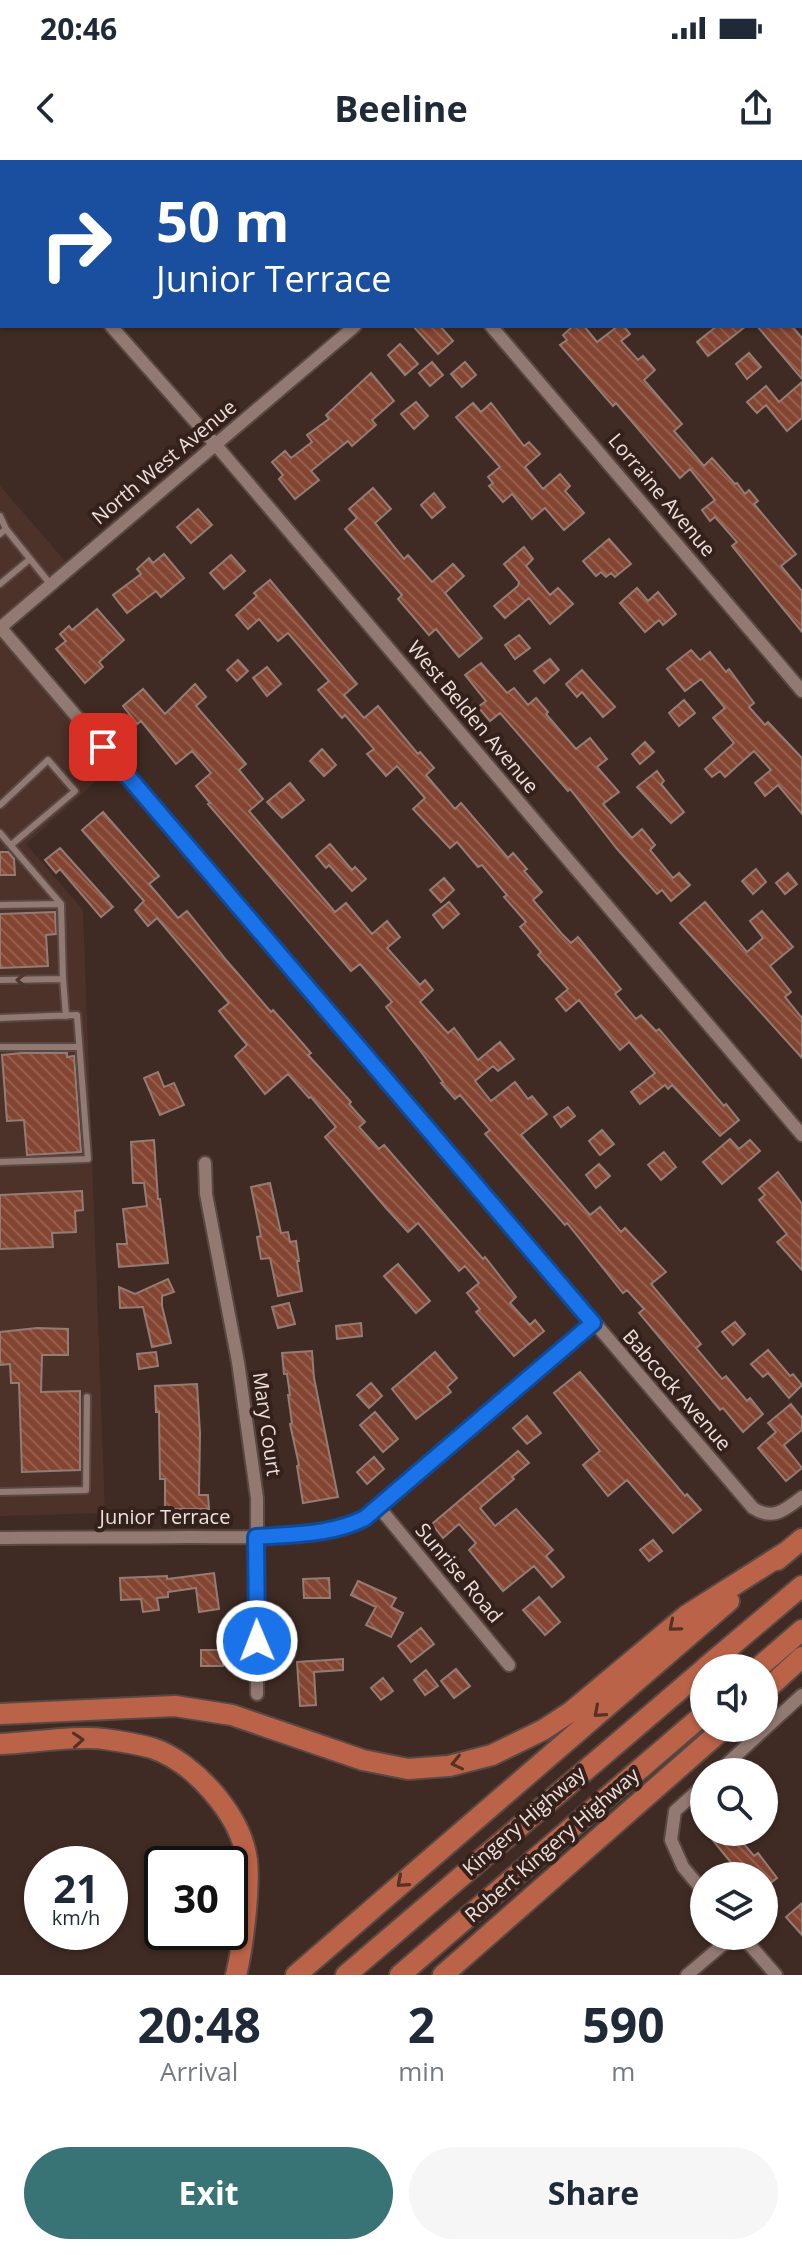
<!DOCTYPE html>
<html lang="en">
<head>
<meta charset="utf-8">
<style>
  body { margin:0; font-family:"Open Sans",sans-serif; background:#f6f6f7; color:#1f2937; height:100vh; display:flex; flex-direction:column; font-size:30px; white-space:nowrap }
  * { box-sizing:border-box; margin:0 }
  p { font-size:26px; color:#747a83 }
  .icon { flex:none; width:44px; height:44px; fill:none; stroke:currentColor; stroke-width:2; stroke-linecap:round; stroke-linejoin:round }
  .map { position:relative; height:1815px; overflow:hidden }
  .details { display:flex; flex-direction:column; background:#fff; flex:1 }
  .details>* { flex:none }
  .top-card { position:absolute; left:0px; top:0px; width:802px; height:168px; box-shadow:0 2px 6px #0004; background:#1a4fa0; color:#fff; overflow:hidden }
  .buttons { position:absolute; left:690px; top:1494px; display:grid; gap:16px }
  .buttons a { display:grid; place-items:center; width:88px; height:88px; border-radius:50%; background:#fff; box-shadow:0 2px 6px #0004; font-size:40px }
  .speed { position:absolute; left:24px; top:1686px; display:flex; gap:16px; font-size:40px; font-weight:700; text-align:center }
  .speed>* { display:grid; place-content:center; width:104px; height:104px; border-radius:50%; background:#fff; box-shadow:0 2px 6px #0004; line-height:1 }
  .speed small { font-size:20px; font-weight:400 }
  .speed .limit { border:4px solid #111; border-radius:12px; background:#fff; color:#111 }
  .pin { position:absolute; display:grid; place-items:center; width:68px; height:68px; color:#fff; margin:-34px; border-radius:16px; box-shadow:0 4px 12px #0006 }
  .me { position:absolute; width:88px; margin:-44px; rotate:359deg; stroke-linejoin:round; filter:drop-shadow(0 0 6px #0008) }
  .turn { display:flex; align-items:center; gap:28px; height:168px; padding:0 24px; font-size:36px }
  .turn .icon { width:104px; height:104px; stroke-width:2.5 }
  .turn b { display:block; font-size:56px; line-height:68px }
  .eta { display:flex; justify-content:space-evenly; align-items:center; height:136px; text-align:center }
  .eta b { font-size:48px; font-weight:700; line-height:56px }
  .cta { display:flex; gap:16px; margin-top:auto; padding:16px 24px }
  .cta a { flex:1; height:92px; border-radius:48px; background:#387376; color:#fff; font-size:32px; font-weight:700; line-height:92px; text-align:center }
  .cta a+a { background:#f6f6f7; color:#1f2937 }
  .status { display:flex; justify-content:space-between; align-items:center; height:56px; padding:0 40px; background:#fff; direction:ltr }
  .status svg { height:22px; fill:currentColor }
  header { display:flex; justify-content:space-between; align-items:center; height:104px; padding:0 24px; background:#fff; font-size:36px; font-weight:700 }
  .map>svg:first-child { display:block }
</style>
</head>
<body>
<div class="status"><b>20:46</b><svg viewBox="0 0 49 12"><path d="M0 12V9h3v3zM5 12V6h3v6zM10 12V3h3v9zM15 12V0h3v12zM26 1h20v11H26zM47 4h2v5h-2z"/></svg></div>
<header><svg class="icon" aria-label="back" viewBox="0 0 24 24"><path d="M15 5l-7 7 7 7"/></svg>Beeline<svg class="icon" aria-label="share" viewBox="0 0 24 24"><path d="M12 15V3M7 8l5-5 5 5M5 13v7h14v-7"/></svg></header>
<div class="map">
<svg width="802" height="1815" viewBox="0 0 802 1815">
  <defs>
    <pattern id="building-back-hatch" width="6" height="6" patternUnits="userSpaceOnUse" patternTransform="scale(2)"><rect width="6" height="6" fill="#834531"/><path d="M-1 5l2 2M0 0l6 6M5-1l2 2" fill="none" stroke="#955f4e"/></pattern>
  </defs>
  <rect width="100%" height="100%" fill="#3f2b24"/>
  <path fill="#4d3229" d="M0,326l66,76 -66,57z
    M7,469l115,129 -96,86 57,66 22,603 -105,3v-881z"/>
  <path fill="url(#building-back-hatch)" stroke="#947c74" stroke-width="2" d="M413,166h27l13,15 -15,13z
    M573,166h11l13,16 21,-16h6l6,8 -9,7 17,19 5,-4 12,14 -11,10 38,44 -8,7 30,35 8,-8 23,26 2,-1 8,11 4,-4 9,11 -4,3 42,50 -15,12 21,25v41l-70,-86 5,-4 -22,-25 -5,4 -8,-11 13,-10 -25,-31 -10,9 -64,-75 -3,3 -53,-61 7,-5 -4,-5z
    M717,166h29l-38,30 -11,-14z
    M757,166h35l10,12v41z
    M400,184l18,20 -13,11 -17,-20z
    M749,193l12,14 -14,12 -11,-15z
    M432,202l11,13 -13,11 -11,-13z
    M465,202l11,13 -14,12 -11,-13z
    M371,213l23,28 -22,19 4,5 -24,21 -4,-5 -37,30 8,9 -24,19 -16,-20 4,-4 -11,-13 13,-11 6,7 21,-16 -5,-7 22,-16 -3,-4z
    M802,222v36l-15,13 -21,-26 -9,8 -10,-11 19,-16 13,16z
    M416,242l12,14 -14,13 -13,-15z
    M473,243l8,9 10,-9 33,43 5,-4 11,12 -15,13 18,22 17,-15 10,12 -5,5 19,22 -20,17 -19,-22 -13,11 -20,-25 -9,8 -14,-16 4,-3 -5,-6 12,-10 -44,-50z
    M373,328l18,21 -16,14 29,36 4,-4 24,27 21,-18 11,12 -19,17 37,45 -23,19 -23,-28 -7,6 -31,-36 4,-4 -57,-66 12,-11 -8,-9z
    M434,333l11,14 -13,11 -11,-13z
    M198,349l14,16 -21,18 -14,-16z
    M609,379l22,25 -16,13 -4,-4 -5,4 -5,-5 -5,4 -13,-15z
    M524,387l9,12 -7,7 24,29 8,-7 15,16 -23,20 -21,-26 -24,20 -11,-12 24,-20 1,-4 -15,-18z
    M164,394l20,24 -23,19 -5,-6 -29,22 -14,-18 28,-21 -4,-5 12,-11 4,5z
    M231,395l14,16 -21,18 -14,-16z
    M270,420l87,104 -13,11 20,23 14,-12 40,48 2,-2 14,16 -8,7 29,34 6,-6 47,55 5,-5 14,16 -3,2 18,21 -9,8 29,34 9,9 7,-6 43,52 -6,5 21,25 5,-4 15,16 3,-2 65,77 2,-2 13,16 -19,16 -48,-51 -4,4 -3,-4 -25,19 -9,-12 24,-19 -26,-31 -9,8 -41,-50 -13,11 -10,-12 12,-10 -30,-34 3,-3 -21,-25 6,-5 -22,-25 3,-2 -25,-30 -4,2 -21,-25 -7,6 -37,-39 12,-11 -28,-32 -11,10 -19,-22 7,-5 -29,-34 -3,3 -24,-28 11,-9 -41,-48 -10,8 -19,-22 -11,10 -12,-14 21,-19 -3,-3z
    M637,428l11,13 10,-9 18,22 -13,11 -4,-5 -14,12 -25,-29z
    M97,449l27,31 -25,22 4,5 -18,16 -29,-34 10,-8 -6,-7 9,-8 3,4z
    M519,475l11,13 -15,11 -10,-14z
    M691,490l9,10 10,-8 16,20 3,-3 25,34 -5,4 16,18 3,-3 34,36v56l-24,-29 -13,11 -10,-13 16,-13 -17,-19 -29,26 -5,-6 -8,6 -7,-8 29,-26 -21,-25 12,-10 -24,-29 -16,12 -18,-22z
    M550,499l9,11 -15,13 -10,-12z
    M238,500l10,11 -11,10 -10,-11z
    M481,503l26,30 7,-5 14,17 8,-7 12,14 -2,2 30,35 14,-11 17,21 -10,8 22,25 -16,12 29,34 10,-9 13,16 -5,5 23,28 6,-5 11,12 -19,16 -9,-11 -5,4 -39,-44 -48,-61 -2,2 -68,-78 -10,8 -12,-14 8,-6 -21,-26z
    M267,507l14,17 -14,12 -14,-18z
    M582,510l33,37 -12,10 -21,-25 -5,5 -11,-13z
    M195,524l11,13 -10,9 50,58 -7,6 24,29 -14,12 86,101 11,-9 26,31 15,-13 13,16 -13,11 33,37 5,-5 8,10 -13,12 28,31 6,-5 24,32 22,-18 14,17 -16,12 -5,-5 -18,15 16,20 24,-19 13,17 4,-3 15,18 -26,21 69,80 10,-8 21,25 4,-4 41,44 -15,12 50,60 -5,4 26,31 4,-3 21,25 3,-3 13,16 -20,18 -20,-24 -3,2 -81,-97 5,-4 -17,-19 -4,3 -56,-70 -2,2 -80,-91 5,-4 -30,-35 -5,4 -14,-16 2,-1 -21,-29 -36,-46 6,-5 -32,-38 -9,7 -143,-167 2,-1 -14,-17 15,-13 -19,-22 -16,13 -35,-43 -4,3 -14,-18 20,-17 22,25z
    M684,540l11,13 -16,13 -10,-13z
    M645,582l9,10 -14,12 -8,-10z
    M322,589l14,16 -12,11 -14,-15z
    M657,611l7,10 -3,3 23,28 -13,11 -34,-36z
    M290,623l14,17 -22,18 -15,-16z
    M103,652l56,64 -10,8 29,34 9,-7 40,50 44,51 2,-2 24,27 14,16 -3,2 43,47 -2,2 16,18 -6,5 20,22 5,-4 99,114 2,-2 31,40 -6,6 20,22 5,-5 9,11 -30,25 -38,-44 4,-3 -13,-16 12,-10 -14,-17 -6,5 -41,-48 -10,9 -22,-24 -61,-71 11,-10 -25,-30 -2,1 -21,-24 -23,20 -30,-38 12,-11 -28,-34 10,-8 -72,-85 -9,8 -13,-16 9,-9 -62,-71z
    M330,684l22,26 3,-3 11,12 -14,12 -23,-26 -3,3 -10,-12z
    M60,688l53,59 -12,10 -41,-48 -4,4 -11,-13z
    M0,692h8l6,7 1,16h-15z
    M756,709l10,13 -13,12 -11,-13z
    M788,713l9,11 -12,10 -9,-11z
    M444,718l10,12 -13,12 -11,-12z
    M449,742l10,12 -16,14 -10,-13z
    M705,742l42,50 16,-14 -13,-17 12,-10 31,36 -23,19 21,26 -6,5 17,21v40l-122,-135z
    M55,752l1,22 -10,1 2,31 -48,2v-54z
    M22,893h45v4l7,-1 7,96 -54,3 -3,-35 -17,1 -5,-66z
    M158,912l6,15 10,-4 10,22 -24,10 -16,-37z
    M568,947l7,9 -14,11 -7,-10z
    M602,970l12,14 -14,11 -11,-14z
    M730,979l9,10 11,-9 10,11 -38,33 -19,-22z
    M154,980l4,59h2l8,64 -49,4 -2,-23h10l-4,-35 24,-3 -3,-23h-11l-2,-41z
    M664,992l12,15 -15,13 -13,-15z
    M599,1004l11,12 -14,12 -10,-13z
    M778,1012l24,32v66l-25,-28 10,-8 -28,-34 6,-5 -6,-7z
    M270,1023l11,50 7,-1 2,10 6,-1 3,20h-2l5,30 -24,5 -8,-38 -9,1 -4,-22 4,-1 -10,-49z
    M82,1031l1,19 -8,1 1,21 -24,1 1,14 -53,2v-54z
    M398,1104l32,37 -14,12 -32,-37z
    M168,1119l6,13 -12,4v10l9,37 -19,4 -9,-40 -23,1 -1,-21 16,7z
    M289,1143l6,21 -17,4 -6,-21z
    M735,1162l10,12 -12,11 -11,-13z
    M361,1163l1,13 -25,3 -1,-13z
    M37,1168l31,1v26h-26l-1,37 39,-1v79l-58,2 -3,-89h-8l-1,-19 -10,1v-33z
    M768,1190l22,26 3,-2 9,11 -13,13 -21,-25 -5,4 -12,-13z
    M312,1191l2,27 24,119 -35,6 -6,-37 2,-1 -9,-41 2,-1 -4,-28h2l-3,-21h-3l-2,-21z
    M156,1192l2,14 -19,3 -2,-15z
    M435,1192l22,26 -10,9 4,5 -35,27 -24,-30z
    M580,1212l105,124 2,-2 14,16 -28,23 -46,-53 -19,16 -25,-31 17,-14 -46,-58z
    M371,1223l11,13 -13,12 -12,-13z
    M197,1224l3,49 -1,62h9l1,14h-44v-30h-5l-1,-67h-3l-1,-26z
    M791,1244l11,14v12l-18,15 18,23 -16,13 -28,-33 18,-16 -8,-9z
    M375,1252l23,27 -15,13 -23,-27z
    M527,1256l14,17 -14,11 -14,-16z
    M518,1291l11,12 -17,14 2,2 -34,29 15,18 21,-17 37,41 -7,6 18,21 -12,10 -18,-21 -31,25 -34,-41 7,-7 -17,-19 -16,14 -11,-14z
    M374,1297l10,12 -17,15 -10,-12z
    M653,1380l9,11 -13,10 -9,-11z
    M214,1413l5,36 -20,3 -3,-24 -28,4v5l-11,1 2,12 -16,2 -2,-13 -20,1 -1,-22 47,-2v3z
    M329,1418l1,20h-26l-1,-19z
    M358,1421l38,17 -5,9 12,6 -12,24 -25,-12 10,-18 -25,-12z
    M539,1437l21,25 -15,13 -22,-25z
    M421,1468l13,16 -23,18 -13,-16z
    M201,1490h22v16h-22z
    M343,1499v11l-29,2 2,33 -16,1 -3,-44z
    M456,1509l14,17 -16,12 -13,-17z
    M426,1510l12,16 -13,9 -11,-15z
    M383,1518l10,13 -12,9 -10,-12z
    M706,1672h28l20,24 4,-3 19,25 -13,10v-12h-22z
    M802,1743v32l-16,-18z"/>
  <g fill="none" stroke-linecap="round" stroke-linejoin="round">
    <g stroke="#594843" stroke-width="10">
      <path id="service" d="M745,2l3,-2
        M0,356l6,13
        M0,374l6,-5 45,56
        M0,424l30,-25
        M0,645l48,-45 27,31 -64,54
        M0,673l61,71 2,75
        M0,745l61,-1
        M0,820l63,-1 3,37
        M0,858l77,-3 11,144 -88,3
        M0,887h79
        M0,1332l86,-2 1,-93"/>
    </g>
    <g stroke="#594843" stroke-width="16">
      <path id="minor" d="M719,0l2,2
        M153,2l3,-2
        M548,2l2,-2
        M800,95l2,2
        M0,125l2,-2
        M111,166l104,118 587,691
        M491,166l311,365
        M0,467l753,881c20,13 32,2 49,-11
        M0,468l355,-302
        M205,1003l1,31 32,168 19,136v196
        M378,1346l131,159
        M0,1378c63,-1 127,0 190,-1 51,0 130,5 175,-19l228,-195
        M718,1612l84,-77
        M704,1625l-29,26 -4,29 12,27 21,25
        M742,1776l34,39
        M687,1815l46,-39"/>
    </g>
    <g stroke="#594843" stroke-width="24">
      <path id="trunk" d="M777,1400l25,-21
        M705,1508l97,-82
        M758,1508l44,-38
        M764,1532l38,-35
        M0,1554l175,-8 57,9 131,45 45,9 41,-3 43,-11 51,-25 29,-19 115,-96 99,-63
        M0,1584c30,-1 77,-9 104,-5 15,2 33,5 48,9 42,14 89,67 95,112 3,27 -4,88 -11,115
        M296,1815l433,-374
        M346,1815l358,-306
        M400,1815l304,-261
        M443,1815l281,-247"/>
    </g>
    <use href="#service" stroke="#927a72" stroke-width="6"/>
    <use href="#minor" stroke="#927a72" stroke-width="12"/>
    <use href="#trunk" stroke="#bb6348" stroke-width="20"/>
  </g>
  <defs><path id="oneway-chevron" d="M-2-3.5L2.5 0L-2 3.5" fill="none" stroke-width="1.6" stroke-linecap="round" stroke-linejoin="round" transform="scale(2)"/></defs>
  <use stroke="#4c3731" href="#oneway-chevron" transform="translate(22 820) rotate(179)"/>
  <g stroke="#563226">
    <use href="#oneway-chevron" transform="translate(674 1466) rotate(140)"/>
    <use href="#oneway-chevron" transform="translate(599 1552) rotate(139)"/>
    <use href="#oneway-chevron" transform="translate(78 1580) rotate(-4)"/>
    <use href="#oneway-chevron" transform="translate(457 1603) rotate(167)"/>
    <use href="#oneway-chevron" transform="translate(402 1722) rotate(139)"/>
  </g>
  <g fill="none" stroke-linecap="round" stroke-linejoin="round">
    <g stroke="#114b97" stroke-width="20">
      <path id="route" d="M103,587l490,576 -228,195c-33,17 -72,16 -109,19l1,104"/>
    </g>
    <use href="#route" stroke="#1a73e8" stroke-width="14"/>
  </g>
  <g text-anchor="middle" stroke-width="8" stroke-linejoin="round" paint-order="stroke">
    <g font-size="20" fill="#eddfdb" stroke="#34211b">
      <text transform="translate(164 302) rotate(-40)" y="7">North West Avenue</text>
      <text transform="translate(662 335) rotate(50)" y="7">Lorraine Avenue</text>
      <text transform="translate(473 557) rotate(50)" y="7">West Belden Avenue</text>
      <text transform="translate(677 1230) rotate(49)" y="7">Babcock Avenue</text>
      <text transform="translate(267 1264) rotate(82)" y="7">Mary Court</text>
      <text x="165" y="1364">Junior Terrace</text>
      <text transform="translate(459 1413) rotate(50)" y="7">Sunrise Road</text>
      <text transform="translate(524 1661) rotate(-41)" y="7">Kingery Highway</text>
      <text transform="translate(552 1685) rotate(-41)" y="7">Robert Kingery Highway</text>
    </g>
  </g>
</svg>
<div class="buttons">
<a><svg class="icon" aria-label="sound" viewBox="0 0 24 24"><path d="M4 9h4l5-4v14l-5-4H4zM17 9q2 3 0 6"/></svg></a>
<a><svg class="icon" aria-label="search" viewBox="0 0 24 24"><circle cx="10" cy="10" r="6"/><path d="M15 15l6 6"/></svg></a>
<a><svg class="icon" aria-label="layers" viewBox="0 0 24 24"><path d="M12 4l9 5-9 5-9-5zM3 14l9 5 9-5"/></svg></a>
</div>
<div class="speed"><div>21<small>km/h</small></div><div class="limit">30</div></div>
<div class="pin" style="left:103px;top:587px;background:#d93025"><svg class="icon" aria-label="arrive" viewBox="0 0 24 24"><path d="M6 21V4h12l-3 4 3 4H6"/></svg></div>
<svg class="me" style="left:257px;top:1481px" viewBox="-20 -20 40 40"><circle r="17" fill="#1a73e8" stroke="#fff" stroke-width="3"/><path d="M0-11L8 9 0 5-8 9z" fill="#fff"/></svg>
<div class="top-card">
<div class="turn"><svg class="icon" aria-label="right" viewBox="0 0 24 24"><path d="M7 20v-9h11M14 6l5 5-5 5"/></svg><div><b>50 m</b>Junior Terrace</div></div>
</div>
</div>
<section class="details">
<div class="eta">
<div><b>20:48</b><p>Arrival</p></div>
<div><b>2</b><p>min</p></div>
<div><b>590</b><p>m</p></div>
</div>
<div class="cta"><a>Exit</a><a>Share</a></div>
</section>
</body>
</html>
